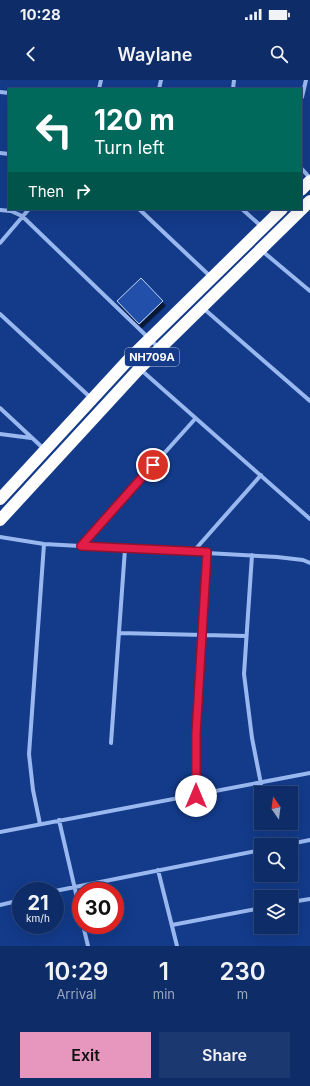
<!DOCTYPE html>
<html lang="en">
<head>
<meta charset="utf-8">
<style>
  body { margin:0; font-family:Inter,sans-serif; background:#1c3871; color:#f1f3f6; height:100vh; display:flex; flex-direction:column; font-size:15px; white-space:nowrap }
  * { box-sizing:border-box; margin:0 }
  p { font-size:13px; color:#9ba7c0 }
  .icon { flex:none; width:22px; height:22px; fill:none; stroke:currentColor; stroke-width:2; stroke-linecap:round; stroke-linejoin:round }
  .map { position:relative; height:866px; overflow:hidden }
  .panel { display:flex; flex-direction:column; background:#0e2c68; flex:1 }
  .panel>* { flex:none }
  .guide { position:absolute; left:8px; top:8px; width:294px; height:122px; border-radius:0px; box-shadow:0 4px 16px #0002,0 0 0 1px #2e487c; background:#00695c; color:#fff; overflow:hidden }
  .needle { width:26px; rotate:346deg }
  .fabs { position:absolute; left:254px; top:706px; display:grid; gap:8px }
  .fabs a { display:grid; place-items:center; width:44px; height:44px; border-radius:0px; background:#0e2c68; box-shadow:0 4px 16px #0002,0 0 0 1px #2e487c; font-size:20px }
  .speed { position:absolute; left:12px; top:802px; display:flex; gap:8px; font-size:20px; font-weight:700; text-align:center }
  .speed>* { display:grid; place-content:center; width:52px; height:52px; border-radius:50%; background:#0e2c68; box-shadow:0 4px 16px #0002,0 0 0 1px #2e487c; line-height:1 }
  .speed small { font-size:10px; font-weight:400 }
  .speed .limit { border:6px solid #d22; background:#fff; color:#111 }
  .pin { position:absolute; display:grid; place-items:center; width:34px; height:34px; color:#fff; margin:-17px; border:2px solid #fff; border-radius:50%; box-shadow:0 1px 4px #0007 }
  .me { position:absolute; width:44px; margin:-22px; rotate:0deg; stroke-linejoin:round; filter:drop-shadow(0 0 3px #0008) }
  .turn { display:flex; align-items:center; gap:14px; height:84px; padding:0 20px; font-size:18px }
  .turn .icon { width:52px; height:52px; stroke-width:2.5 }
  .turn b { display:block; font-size:28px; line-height:34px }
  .then { display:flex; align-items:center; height:38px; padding:0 20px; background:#0003; gap:8px; font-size:15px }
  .eta { display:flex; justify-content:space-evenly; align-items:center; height:68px; text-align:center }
  .eta b { font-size:24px; font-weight:600; line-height:28px }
  .action { display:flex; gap:8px; margin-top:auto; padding:8px 20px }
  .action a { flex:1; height:46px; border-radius:0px; background:#e797bd; color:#111; font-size:16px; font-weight:600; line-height:46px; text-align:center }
  .action a+a { background:#1c3871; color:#f1f3f6 }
  .status { display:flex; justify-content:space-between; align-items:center; height:28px; padding:0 20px; background:#0e2c68; direction:ltr }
  .status svg { height:11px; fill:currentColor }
  header { display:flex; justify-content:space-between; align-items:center; height:52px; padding:0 20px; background:#0e2c68; font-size:18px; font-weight:600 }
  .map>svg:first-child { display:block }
</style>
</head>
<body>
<div class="status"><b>10:28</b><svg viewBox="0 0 49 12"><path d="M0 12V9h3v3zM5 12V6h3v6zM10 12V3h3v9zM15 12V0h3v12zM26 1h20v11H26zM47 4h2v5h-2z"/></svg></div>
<header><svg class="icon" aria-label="back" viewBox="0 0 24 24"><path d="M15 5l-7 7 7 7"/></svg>Waylane<svg class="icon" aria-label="search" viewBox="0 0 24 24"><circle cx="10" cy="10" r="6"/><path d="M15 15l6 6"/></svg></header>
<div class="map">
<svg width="310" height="866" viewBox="0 0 310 866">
  <defs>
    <filter id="shadow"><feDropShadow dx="2.5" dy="4.5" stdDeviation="0" flood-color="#0009"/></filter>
  </defs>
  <rect width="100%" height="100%" fill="#133b8a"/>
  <path fill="#2050a9" stroke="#bfd5fc" filter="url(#shadow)" d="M141,198l22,23 -24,23 -22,-23z"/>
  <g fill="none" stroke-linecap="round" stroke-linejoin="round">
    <path stroke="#99b8f0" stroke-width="4" d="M99,9l2,-9
      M159,9l2,-9
      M233,9l1,-9
      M0,12l9,1
      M302,17l4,-17
      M0,73l9,1
      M301,88l9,10
      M139,129l72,68
      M242,129l20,18
      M0,130l11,1 11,5 137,132
      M0,163l29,-34
      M261,170l49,41
      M203,228l107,93
      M0,234l91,84
      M140,289l170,150
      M0,328l44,41
      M0,354l31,4
      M0,457l44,7 233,13 26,3 7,3
      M81,466l114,-127
      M193,472l68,-77
      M252,475l-8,119 8,64 9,46
      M119,553l127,3
      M111,663l14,-194
      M196,716v-62l11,-182
      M59,740l22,95
      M40,744l-7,-34 -4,-36 15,-210
      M0,752l310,-59
      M285,765l25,-5
      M158,790l19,76
      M55,811l206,-41
      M291,822l19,-3
      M0,825l21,-5
      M83,845l5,21
      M172,845l89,-17"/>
    <path stroke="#fff" stroke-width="12" d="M301,110l9,-9
      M0,419l129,-140 153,-150
      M0,440l139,-151 171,-168"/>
  </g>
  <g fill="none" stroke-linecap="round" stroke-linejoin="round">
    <g stroke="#92132f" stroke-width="10">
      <path id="route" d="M153,385l-72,81 126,6 -11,182v62"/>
    </g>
    <use href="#route" stroke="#e11d48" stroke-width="7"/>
  </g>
  <g text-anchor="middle" stroke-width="4" stroke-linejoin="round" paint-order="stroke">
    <rect fill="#133b8a" stroke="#b8c4dc" stroke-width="1" x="125" y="268" width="54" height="18" rx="3"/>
    <g font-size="11" font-weight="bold" fill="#fff">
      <text x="152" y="281">NH709A</text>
    </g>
  </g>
</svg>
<div class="fabs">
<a><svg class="needle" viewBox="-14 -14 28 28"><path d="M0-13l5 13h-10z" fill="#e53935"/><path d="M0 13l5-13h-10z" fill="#9ba7c0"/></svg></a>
<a><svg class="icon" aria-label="search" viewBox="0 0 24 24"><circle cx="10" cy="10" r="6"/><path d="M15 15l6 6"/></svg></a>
<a><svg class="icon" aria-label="layers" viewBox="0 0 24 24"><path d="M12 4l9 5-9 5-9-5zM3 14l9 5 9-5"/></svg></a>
</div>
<div class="speed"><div>21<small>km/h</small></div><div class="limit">30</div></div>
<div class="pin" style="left:153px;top:385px;background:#d93025"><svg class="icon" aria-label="arrive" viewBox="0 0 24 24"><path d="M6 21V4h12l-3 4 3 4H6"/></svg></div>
<svg class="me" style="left:196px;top:716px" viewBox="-20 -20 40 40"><circle r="19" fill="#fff"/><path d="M0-13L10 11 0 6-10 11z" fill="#e11d48"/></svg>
<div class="guide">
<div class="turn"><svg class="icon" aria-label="left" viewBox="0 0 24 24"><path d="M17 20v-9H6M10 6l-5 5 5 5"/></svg><div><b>120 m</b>Turn left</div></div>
<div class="then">Then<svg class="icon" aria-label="right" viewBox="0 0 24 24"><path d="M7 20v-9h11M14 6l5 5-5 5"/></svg></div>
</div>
</div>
<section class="panel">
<div class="eta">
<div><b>10:29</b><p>Arrival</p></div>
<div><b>1</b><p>min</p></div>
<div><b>230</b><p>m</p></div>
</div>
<div class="action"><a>Exit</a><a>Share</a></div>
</section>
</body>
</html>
